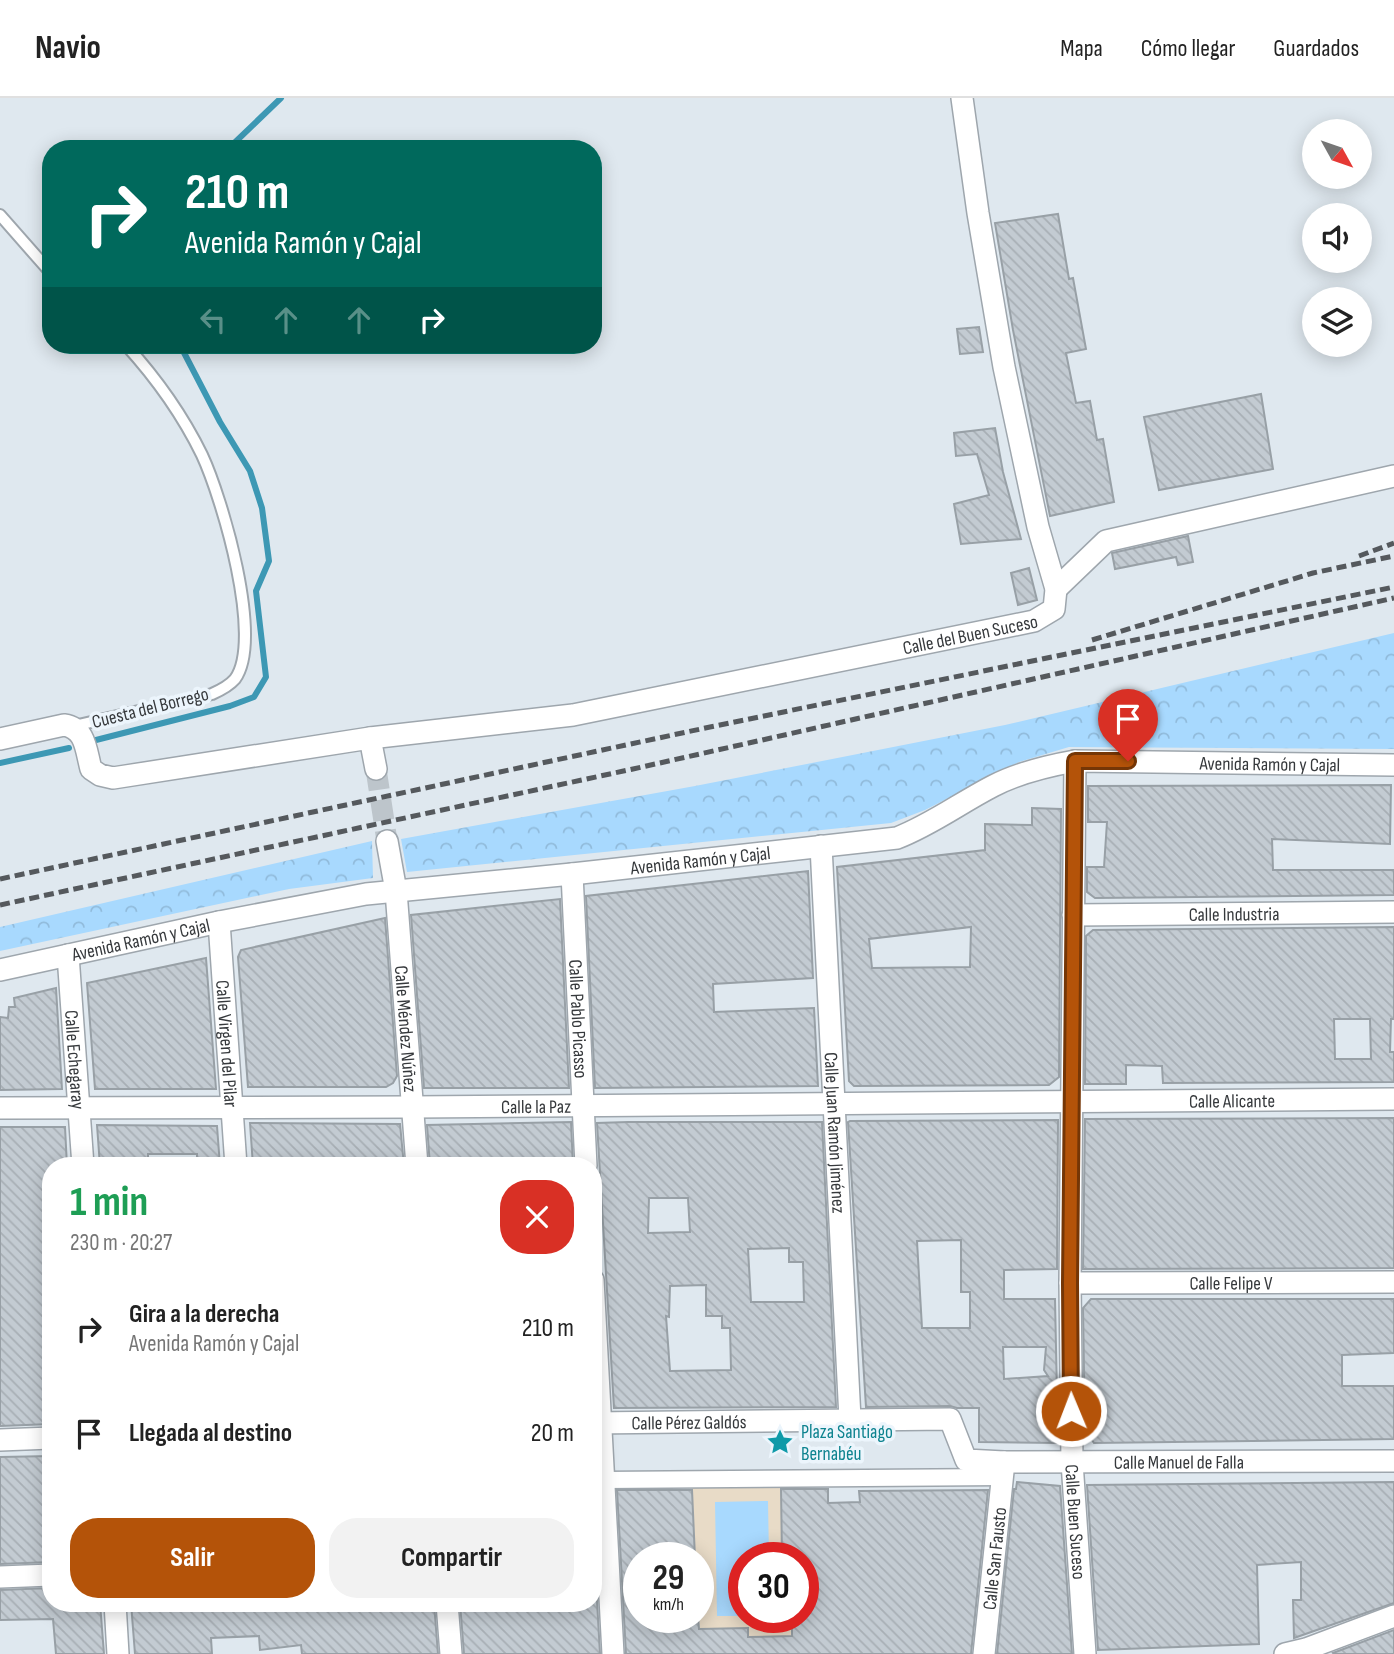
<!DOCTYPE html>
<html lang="es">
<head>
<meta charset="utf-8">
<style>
  body { margin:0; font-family:"Sofia Sans Condensed",sans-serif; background:#f2f2f2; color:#222; height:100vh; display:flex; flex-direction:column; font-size:26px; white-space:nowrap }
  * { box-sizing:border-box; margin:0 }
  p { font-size:23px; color:#767676 }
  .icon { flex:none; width:38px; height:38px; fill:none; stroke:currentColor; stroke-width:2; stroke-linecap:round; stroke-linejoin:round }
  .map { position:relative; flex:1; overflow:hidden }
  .details { position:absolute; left:42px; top:1059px; width:560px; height:455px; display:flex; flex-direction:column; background:#fff; border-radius:28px; box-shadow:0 4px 18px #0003 }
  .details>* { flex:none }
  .banner { position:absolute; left:42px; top:42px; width:560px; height:214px; border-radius:28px; box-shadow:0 4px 18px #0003; background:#00695c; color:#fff; overflow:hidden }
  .needle { width:46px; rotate:130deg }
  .tools { position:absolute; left:1302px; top:21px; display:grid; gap:14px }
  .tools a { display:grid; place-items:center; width:70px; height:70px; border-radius:50%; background:#fff; box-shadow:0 4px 18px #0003; font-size:35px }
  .speed { position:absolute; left:623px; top:1444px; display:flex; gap:14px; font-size:35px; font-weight:700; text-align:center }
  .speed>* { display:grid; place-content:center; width:91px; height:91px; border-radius:50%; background:#fff; box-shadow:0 4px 18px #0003; line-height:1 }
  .speed small { font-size:18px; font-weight:400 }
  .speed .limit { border:10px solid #d22; background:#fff; color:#111 }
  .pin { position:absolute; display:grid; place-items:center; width:60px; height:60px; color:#fff; margin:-72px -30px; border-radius:50% 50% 50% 0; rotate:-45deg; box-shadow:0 0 7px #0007 }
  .pin .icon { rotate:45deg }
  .me { position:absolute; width:77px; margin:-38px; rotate:359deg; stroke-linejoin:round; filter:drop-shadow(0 0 5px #0008) }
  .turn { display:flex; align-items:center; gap:24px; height:147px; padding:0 28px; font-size:32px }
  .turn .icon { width:91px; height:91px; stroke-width:2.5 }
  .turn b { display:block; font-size:49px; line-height:60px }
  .lanes { display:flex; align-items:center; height:66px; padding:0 28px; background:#0003; justify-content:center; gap:35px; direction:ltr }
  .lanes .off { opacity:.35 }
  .round { display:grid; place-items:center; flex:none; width:74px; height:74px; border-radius:28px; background:#f2f2f2 }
  .headline { display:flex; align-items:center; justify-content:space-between; height:119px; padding:0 28px }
  h1 { font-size:42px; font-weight:700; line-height:52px; color:#1e9e55 }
  .button { display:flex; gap:14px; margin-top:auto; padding:14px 28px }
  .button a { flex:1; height:80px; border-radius:28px; background:#b45309; color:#fff; font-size:28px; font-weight:700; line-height:80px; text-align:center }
  .button a+a { background:#f2f2f2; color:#222 }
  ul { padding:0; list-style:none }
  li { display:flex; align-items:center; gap:21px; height:105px; padding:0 28px }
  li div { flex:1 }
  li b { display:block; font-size:26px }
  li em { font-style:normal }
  header { display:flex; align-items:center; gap:42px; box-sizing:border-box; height:98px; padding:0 35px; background:#fff; border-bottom:2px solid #e0e0e0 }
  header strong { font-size:33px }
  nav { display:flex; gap:38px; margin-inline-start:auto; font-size:24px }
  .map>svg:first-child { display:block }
</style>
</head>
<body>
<header>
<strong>Navio</strong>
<nav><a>Mapa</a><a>Cómo llegar</a><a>Guardados</a></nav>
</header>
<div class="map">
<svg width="1394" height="1556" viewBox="0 0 1394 1556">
  <defs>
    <pattern id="park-crowns" width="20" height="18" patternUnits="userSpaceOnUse" patternTransform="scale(1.75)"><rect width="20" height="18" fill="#a8d9fe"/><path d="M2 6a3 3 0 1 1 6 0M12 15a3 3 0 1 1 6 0" fill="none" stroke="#91bbdb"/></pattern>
    <pattern id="building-back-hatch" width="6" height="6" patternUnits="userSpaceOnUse" patternTransform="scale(1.75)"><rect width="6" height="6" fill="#c3cbd2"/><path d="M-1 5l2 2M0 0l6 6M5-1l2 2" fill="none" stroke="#a8afb5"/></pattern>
  </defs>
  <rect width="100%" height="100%" fill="#dfe8ef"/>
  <path fill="#e8dbc7" d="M692,1390h89l1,69 -38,1v59h48l1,19 -93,18 -2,-96 -3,-1z"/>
  <path fill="url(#park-crowns)" d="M1394,535v116l-325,-2 -50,15 -94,48 -34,13 -484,49 -6,-33 294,-53 310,-61z
    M372,743l1,37 -84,11 -289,62v-24z"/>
  <path fill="#a8d9fe" d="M768,1403l1,56 -25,1v58h-27l-2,-114z"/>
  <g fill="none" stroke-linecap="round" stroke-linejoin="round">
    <path stroke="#3d98b4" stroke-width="6" d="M228,51l53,-51
      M96,642l134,-34 24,-9 12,-20 -10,-86 13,-30 -7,-53 -12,-37 -30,-49 -40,-77
      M0,665l69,-15"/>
  </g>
  <path fill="url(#building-back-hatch)" stroke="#98a0a6" stroke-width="2" fill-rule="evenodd" d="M1058,116l11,65 4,-1 13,71 -20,4 10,50 14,-2 7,39 6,-1 11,63 -64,14 -37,-186 -18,-107z
    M979,229l4,25 -23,2 -3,-25z
    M1261,296l12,75 -114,21 -15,-73z
    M995,330l8,44 18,67 -60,5 -7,-40 35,-9 -12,-41 -21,2 -2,-23z
    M1188,438l5,26 -15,3 -2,-8 -61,12 -3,-16z
    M1029,470l8,32 -19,5 -7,-32z
    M1391,687l-1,59 -118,-5 1,31h121v25l-299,3 -8,-6v-25h17l3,-45h-19v-36z
    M1032,710l29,1 -2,268 -10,8 -195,1 -5,-5 -12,-214 148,-17v-26l47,1zM971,829l-1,40 -98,1 -3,-29z
    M808,773l5,107 -100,6 1,28 100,-4 4,78 -223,2 -9,-192z
    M560,801l9,189h-145l-13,-173z
    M385,820l12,158 -4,7 -7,4h-138l-10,-130 3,-7z
    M1394,829v92h-3l-1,33h4v30l-231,1 -1,-17 -36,-1v19h-41l1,-148 7,-6zM1334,921h36l1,40h-36z
    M206,860l10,131h-121l-8,-106z
    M56,890l6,101 -62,1v-73l8,1 1,-11h6l-1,-9z
    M1394,1020v150l-311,1 2,-150z
    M1058,1022l-1,149 -53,1v29h51l3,144 -79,-1v-34h-22l-7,-2 -84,1 -18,-285 2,-1zM961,1142v52h9v36h-48l-5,-87zM1003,1249h43l-2,23 4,6 -44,3z
    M571,1024l2,44h-143l-3,-41z
    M628,1024h194l14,285 -222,1 -17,-285zM649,1100h39l2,34 -42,1zM789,1150v14h14l1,40h-53l-3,-53zM706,1187v31h16v12h8l1,42 -61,1 -4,-55 3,1 1,-31z
    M250,1025l150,1 4,42h-151z
    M97,1027l120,1 3,40h-23v-12h-49v12h-48z
    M0,1029h65l2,39h-16v258l-51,2z
    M1091,1201h303v54l-52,2v31h52v53l-300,4 -9,-13 -2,-122z
    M51,1358v106l-51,2v-107z
    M1017,1384l43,4 12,168h-75l17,-165h2z
    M1394,1384v121l-100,35 -1,-38h8v-38l-44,3 2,79 -161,6 -11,-165z
    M781,1391h47v14l32,-1 -1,-11 129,-1 -17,164h-345l-9,-164h75l3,68h-56v59h59l1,12 49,-1v9l44,-1v-19h11v-59h-21z
    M593,1432l7,124h-136l-4,-51h133z
    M51,1490v15h49l4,51h-48l-3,-35 -53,1v-30z
    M131,1505h303l4,51h-136l-1,-9 -41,5 -1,-14 -48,2 1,16h-77z
    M1394,1532v24h-60l-1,-1z"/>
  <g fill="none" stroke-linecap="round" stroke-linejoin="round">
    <path stroke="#bdc5cb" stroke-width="21" stroke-dasharray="21 10" stroke-linecap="butt" d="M376,671l11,72"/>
    <g stroke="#9ea6ad" stroke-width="14">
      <path id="service" d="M0,117l51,58
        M74,628l138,-32c9,-4 17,-8 23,-15 29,-40 -13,-181 -33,-224 -20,-41 -46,-77 -76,-110"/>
    </g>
    <g stroke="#9ea6ad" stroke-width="19">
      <path id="pedestrian" d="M604,1382l399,-3"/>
    </g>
    <g stroke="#9ea6ad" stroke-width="24">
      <g id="minor">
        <path d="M1056,491l50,-48 288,-65"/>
        <path d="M370,640l6,31"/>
        <path id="s1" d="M0,641l64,-14c22,3 22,26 27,44l9,6 13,3 257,-40 203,-23 461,-94 20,-12 2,-20 -18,-62 -34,-160 -26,-154 -16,-115"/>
        <path id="s2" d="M1075,663l-5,522 2,179 13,192"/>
        <path id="s3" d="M387,743l9,50 21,275"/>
        <path id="s4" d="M821,748l29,573"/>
        <path id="s5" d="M572,776l14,292"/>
        <path id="s6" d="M1073,817l321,-3"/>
        <path id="s7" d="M219,824l17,244"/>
        <path id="s8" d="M68,857l15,211"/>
        <path id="s9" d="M0,872l219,-48 147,-28 206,-20 325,-36c34,-13 63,-35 96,-52 25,-13 54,-20 82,-25l319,4"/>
        <path id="s10" d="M0,1010l413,-1 981,-8"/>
        <path d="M593,1182l20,374"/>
        <path id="s11" d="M1070,1185l324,-1"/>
        <path id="s12" d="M593,1325l357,-4 16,41 38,2 390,-1"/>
        <path d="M0,1342l51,-2"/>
        <path d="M0,1479l51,-2"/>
        <path d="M115,1505l3,51"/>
        <path d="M447,1505l4,51"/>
        <path id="s13" d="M984,1556l20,-192"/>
        <path d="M1285,1556l21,-5 88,-33"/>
      </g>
    </g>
    <use href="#service" stroke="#fff" stroke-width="10"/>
    <use href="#pedestrian" stroke="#fff" stroke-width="16"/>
    <use href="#minor" stroke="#fff" stroke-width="21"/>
    <path stroke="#55595d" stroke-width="5" stroke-dasharray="10 5" stroke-linecap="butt" d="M1359,458l35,-13
      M1092,542l221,-67 81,-17
      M0,781l710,-152 684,-140
      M0,807l633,-136 761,-171"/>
  </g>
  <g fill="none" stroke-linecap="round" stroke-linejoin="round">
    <g stroke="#753606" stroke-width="18">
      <path id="route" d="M1071,1313l-1,-128 5,-522h53"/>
    </g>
    <use href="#route" stroke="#b45309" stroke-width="12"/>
  </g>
  <defs>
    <g id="sight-bare" transform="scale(2.1)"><path d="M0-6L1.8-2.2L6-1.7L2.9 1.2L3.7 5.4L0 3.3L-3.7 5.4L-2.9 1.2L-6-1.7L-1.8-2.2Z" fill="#0f9aa8" stroke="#ecf5fc" stroke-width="2.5" paint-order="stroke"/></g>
  </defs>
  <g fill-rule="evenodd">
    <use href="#sight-bare" x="780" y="1344"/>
  </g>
  <g text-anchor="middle" stroke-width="7" stroke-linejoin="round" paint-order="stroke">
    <g font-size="19" fill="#36393c" stroke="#ecf5fc">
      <text dy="7" stroke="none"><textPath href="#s1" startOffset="1015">Calle del Buen Suceso</textPath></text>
      <text transform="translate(150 609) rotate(-14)" y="7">Cuesta del Borrego</text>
      <text dy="7" stroke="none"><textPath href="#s9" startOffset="1298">Avenida Ramón y Cajal</textPath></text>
      <text dy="7" stroke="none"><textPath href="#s9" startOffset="710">Avenida Ramón y Cajal</textPath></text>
      <text dy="7" stroke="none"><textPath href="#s6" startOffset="161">Calle Industria</textPath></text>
      <text dy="7" stroke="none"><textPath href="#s9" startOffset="144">Avenida Ramón y Cajal</textPath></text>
      <text dy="7" stroke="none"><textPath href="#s5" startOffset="145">Calle Pablo Picasso</textPath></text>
      <text dy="7" stroke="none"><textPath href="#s3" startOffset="189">Calle Méndez Núñez</textPath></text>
      <text dy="7" stroke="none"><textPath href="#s7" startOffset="122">Calle Virgen del Pilar</textPath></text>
      <text dy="7" stroke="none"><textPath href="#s8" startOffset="105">Calle Echegaray</textPath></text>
      <text dy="7" stroke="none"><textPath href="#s10" startOffset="1232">Calle Alicante</textPath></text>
      <text dy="7" stroke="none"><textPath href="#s10" startOffset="536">Calle la Paz</textPath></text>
      <text dy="7" stroke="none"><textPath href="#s4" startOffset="287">Calle Juan Ramón Jiménez</textPath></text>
      <text dy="7" stroke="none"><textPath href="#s11" startOffset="161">Calle Felipe V</textPath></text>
      <text dy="7" stroke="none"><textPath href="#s12" startOffset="96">Calle Pérez Galdós</textPath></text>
      <text dy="7" stroke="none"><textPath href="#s12" startOffset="614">Calle Manuel de Falla</textPath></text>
      <text dy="7" stroke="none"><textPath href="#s2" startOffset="761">Calle Buen Suceso</textPath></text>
      <text dy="7" stroke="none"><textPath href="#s13" startOffset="96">Calle San Fausto</textPath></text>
    </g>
    <g font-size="19" fill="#0d838f" stroke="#ecf5fc" text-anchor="start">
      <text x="801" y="1340">Plaza Santiago<tspan x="801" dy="22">Bernabéu</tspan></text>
    </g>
  </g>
</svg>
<div class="tools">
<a><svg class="needle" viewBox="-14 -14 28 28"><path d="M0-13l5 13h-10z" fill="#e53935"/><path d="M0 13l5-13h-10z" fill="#767676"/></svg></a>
<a><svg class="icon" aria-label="sound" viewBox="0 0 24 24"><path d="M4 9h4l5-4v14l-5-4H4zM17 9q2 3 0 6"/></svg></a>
<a><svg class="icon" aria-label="layers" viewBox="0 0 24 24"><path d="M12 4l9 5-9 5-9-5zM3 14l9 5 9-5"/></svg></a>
</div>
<div class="speed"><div>29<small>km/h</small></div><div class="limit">30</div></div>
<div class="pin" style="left:1128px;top:663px;background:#d93025"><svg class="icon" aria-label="arrive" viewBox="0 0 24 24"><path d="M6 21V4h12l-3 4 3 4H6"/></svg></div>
<svg class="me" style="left:1071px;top:1313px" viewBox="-20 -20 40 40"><circle r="17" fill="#b45309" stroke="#fff" stroke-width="3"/><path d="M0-11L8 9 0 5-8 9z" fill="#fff"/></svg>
<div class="banner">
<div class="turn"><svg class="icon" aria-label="right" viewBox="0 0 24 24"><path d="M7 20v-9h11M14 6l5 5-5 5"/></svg><div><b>210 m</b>Avenida Ramón y Cajal</div></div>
<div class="lanes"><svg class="icon off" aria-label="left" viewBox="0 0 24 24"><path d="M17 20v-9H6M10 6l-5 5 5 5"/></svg><svg class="icon off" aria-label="ahead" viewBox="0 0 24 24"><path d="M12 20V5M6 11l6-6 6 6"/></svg><svg class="icon off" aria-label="ahead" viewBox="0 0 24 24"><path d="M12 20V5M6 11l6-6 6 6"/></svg><svg class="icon" aria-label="right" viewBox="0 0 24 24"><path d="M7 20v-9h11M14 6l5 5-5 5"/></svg></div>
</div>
<section class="details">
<div class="headline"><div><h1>1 min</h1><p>230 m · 20:27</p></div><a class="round" style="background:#d93025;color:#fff"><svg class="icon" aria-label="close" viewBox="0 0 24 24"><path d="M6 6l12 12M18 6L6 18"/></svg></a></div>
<ul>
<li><svg class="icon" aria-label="right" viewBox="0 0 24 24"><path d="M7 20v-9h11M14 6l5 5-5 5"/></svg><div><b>Gira a la derecha</b><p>Avenida Ramón y Cajal</p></div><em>210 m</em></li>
<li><svg class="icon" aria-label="arrive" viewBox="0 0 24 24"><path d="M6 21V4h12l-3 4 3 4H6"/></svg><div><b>Llegada al destino</b></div><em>20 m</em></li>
</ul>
<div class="button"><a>Salir</a><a>Compartir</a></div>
</section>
</div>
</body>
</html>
